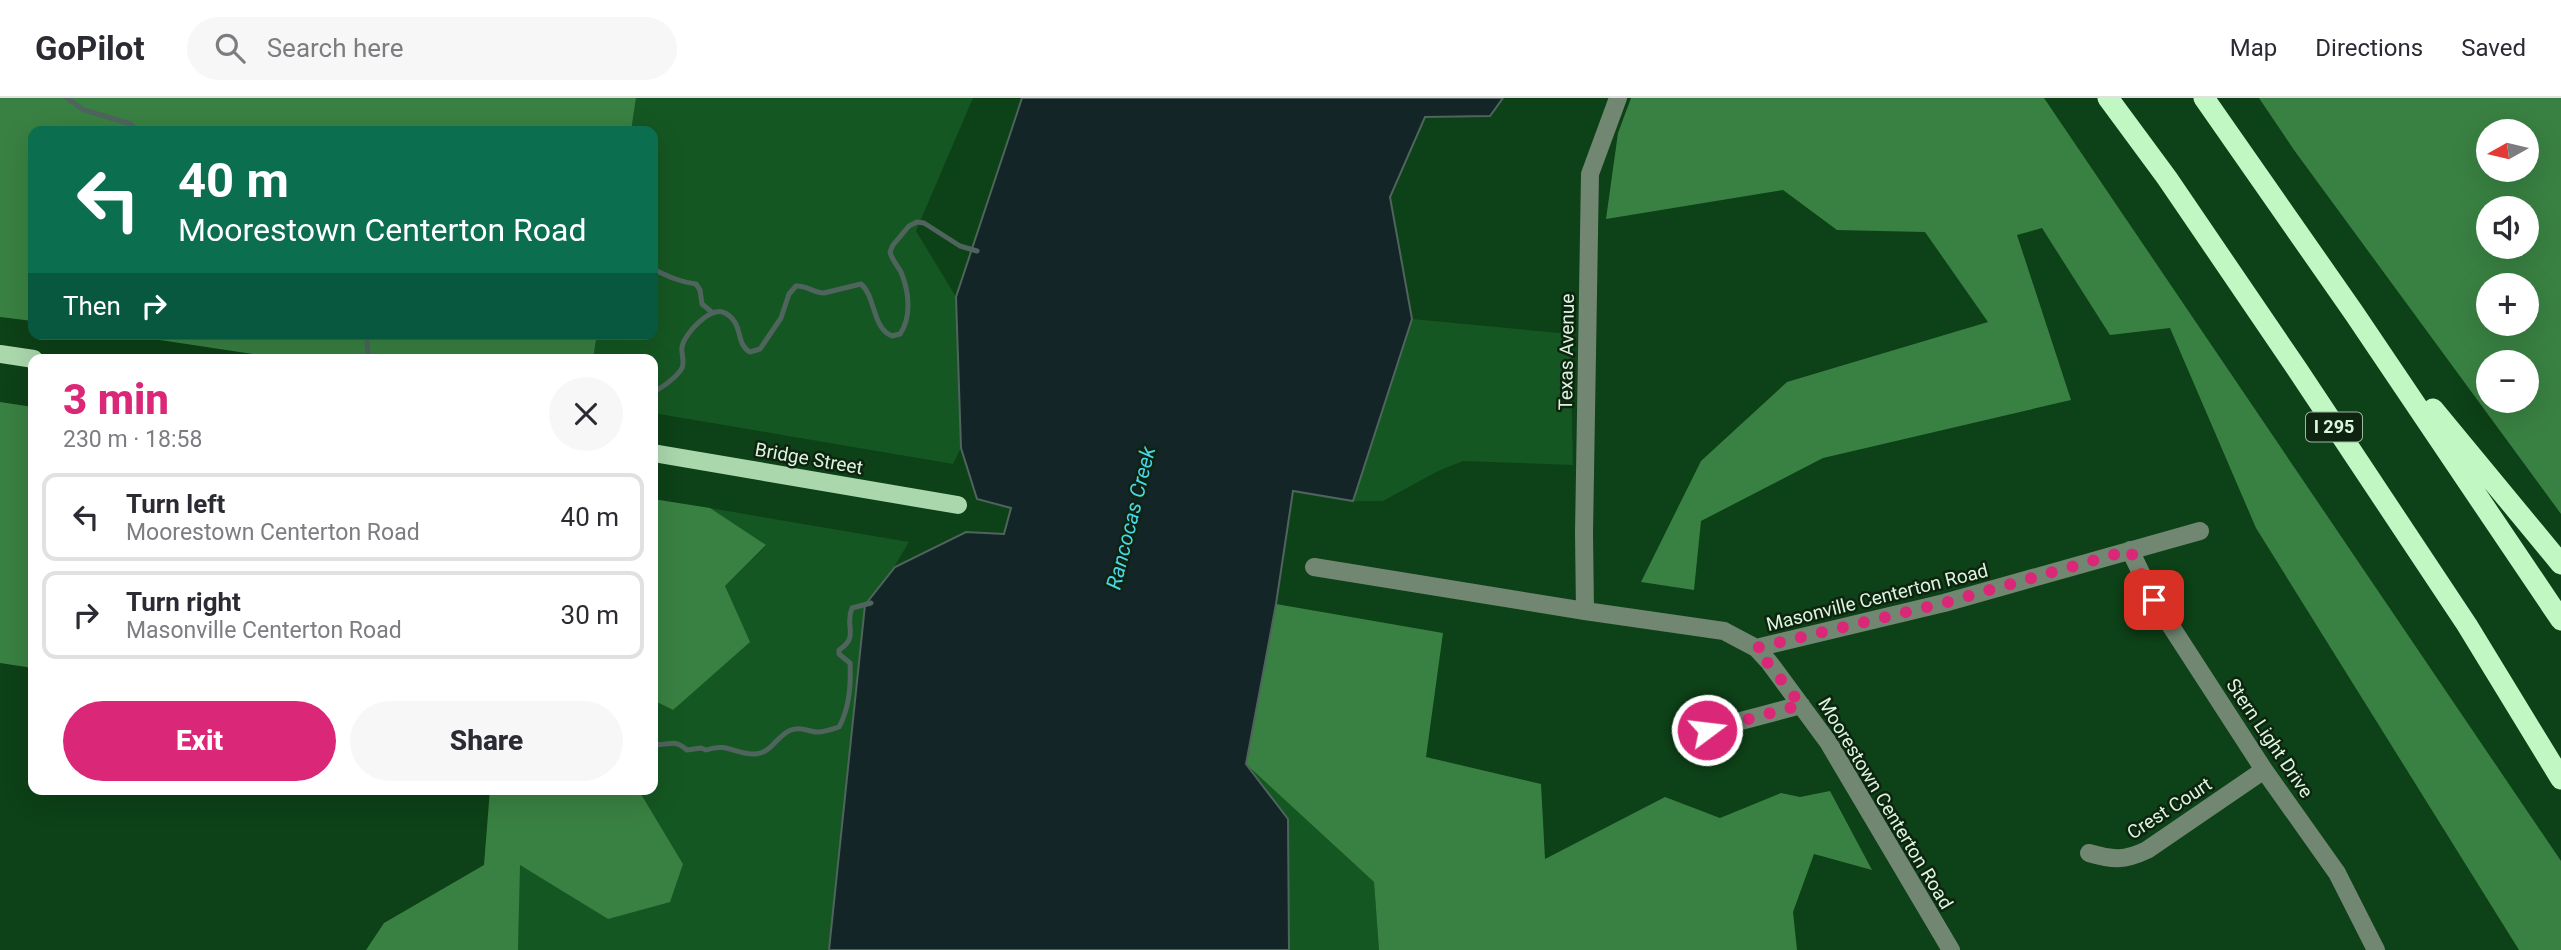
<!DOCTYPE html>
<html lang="en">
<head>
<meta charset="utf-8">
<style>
  body { margin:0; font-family:Roboto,sans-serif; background:#f7f7f7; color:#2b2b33; height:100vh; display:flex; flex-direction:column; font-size:26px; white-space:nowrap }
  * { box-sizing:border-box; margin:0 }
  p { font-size:23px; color:#7c7c81 }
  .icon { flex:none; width:38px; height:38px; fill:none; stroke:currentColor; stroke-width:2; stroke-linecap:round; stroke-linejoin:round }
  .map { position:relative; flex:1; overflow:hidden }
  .details { position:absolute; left:28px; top:256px; width:630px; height:441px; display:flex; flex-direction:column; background:#fff; border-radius:14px; box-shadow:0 7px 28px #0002 }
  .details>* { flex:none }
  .hud { position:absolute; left:28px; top:28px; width:630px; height:214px; border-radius:14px; box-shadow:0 7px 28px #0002; background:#0b6e4f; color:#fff; overflow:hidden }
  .needle { width:46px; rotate:262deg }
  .fabs { position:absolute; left:2476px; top:21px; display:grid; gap:14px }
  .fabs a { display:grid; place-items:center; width:63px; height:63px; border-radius:50%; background:#fff; box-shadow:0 7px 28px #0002; font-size:35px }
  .pin { position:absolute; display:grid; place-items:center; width:60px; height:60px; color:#fff; margin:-30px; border-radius:14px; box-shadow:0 4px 10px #0006 }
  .me { position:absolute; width:77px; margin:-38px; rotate:75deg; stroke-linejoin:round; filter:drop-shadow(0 0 5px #0008) }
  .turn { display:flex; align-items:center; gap:24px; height:147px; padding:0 35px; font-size:32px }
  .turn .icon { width:91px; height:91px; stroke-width:2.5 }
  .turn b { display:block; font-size:49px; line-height:60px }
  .then { display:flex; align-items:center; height:66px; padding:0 35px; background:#0003; gap:14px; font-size:26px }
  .round { display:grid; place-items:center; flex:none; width:74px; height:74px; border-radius:37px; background:#f7f7f7 }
  .head { display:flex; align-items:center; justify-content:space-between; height:119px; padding:0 35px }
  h1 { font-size:42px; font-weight:800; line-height:52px; color:#db2777 }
  .primary-button { display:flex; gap:14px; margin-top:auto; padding:14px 35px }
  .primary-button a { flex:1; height:80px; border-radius:42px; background:#db2777; color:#fff; font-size:28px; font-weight:800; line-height:80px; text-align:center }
  .primary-button a+a { background:#f7f7f7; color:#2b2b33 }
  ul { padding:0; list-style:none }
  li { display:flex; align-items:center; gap:21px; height:88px; margin:0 14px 10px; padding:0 21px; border:4px solid #e1e1e2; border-radius:14px }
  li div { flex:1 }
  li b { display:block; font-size:26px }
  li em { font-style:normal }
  header { display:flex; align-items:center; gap:42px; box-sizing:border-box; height:98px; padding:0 35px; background:#fff; border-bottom:2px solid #e1e1e2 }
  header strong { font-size:33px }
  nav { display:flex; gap:38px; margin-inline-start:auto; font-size:24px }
  .search { width:490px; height:63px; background:#f7f7f7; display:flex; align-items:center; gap:18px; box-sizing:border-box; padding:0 24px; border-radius:38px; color:#7c7c81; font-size:26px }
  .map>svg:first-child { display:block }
</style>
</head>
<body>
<header>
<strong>GoPilot</strong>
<div class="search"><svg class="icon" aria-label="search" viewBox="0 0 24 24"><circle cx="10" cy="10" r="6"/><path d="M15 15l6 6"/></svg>Search here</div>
<nav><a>Map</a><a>Directions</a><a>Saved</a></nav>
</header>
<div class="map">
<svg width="2561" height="852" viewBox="0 0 2561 852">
  <rect width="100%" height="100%" fill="#0d4117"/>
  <path fill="#155722" d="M636,0h337l-57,133 40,66 5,151 -8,16 -300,-51v-54h-60l4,-25h56v-203h-22z
    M1412,221l158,15 3,131 -110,-4 -25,10 -55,30h-30z
    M710,410l199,34 -15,25 -29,38 -36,345h-311l1,-86 89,55 75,-55 -45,-75h15v-89l20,10 52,-124 41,-40z
    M1246,666l128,118 5,68h-90l-1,-131z"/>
  <path fill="#398142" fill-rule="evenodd" d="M0,0h636l-5,33h-598v190l-33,-4z
    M1631,0h413l517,763v89h-42l-263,-422 -86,-200 -60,7 -68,-107 -25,7 54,165 -248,58 -122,63 -7,69 -53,-8 60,-121 86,-79 201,-60 -63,-90 -88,-2 -54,-40 -177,29 12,-86z
    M2259,0h302v416l-267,-364zM2527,33v39h-39v-39zM2527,110v39h-39v-39zM2527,187v39h-39v-39zM2527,264v39h-39v-39z
    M120,236h477l-4,25h-307z
    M0,304l33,5v261l-33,-5z
    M653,401l57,9 56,37 -41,41 25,56 -77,68 -20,-10z
    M1276,506l167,29 -17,124 115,27 4,75 120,-62 55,21 61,-25 19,4 30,-6 42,79 -58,-16 -21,58 4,38h-418l-5,-68 -128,-118z
    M490,691h148l45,75 -13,38 -62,17 -88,-54 -2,85h-152l18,-27 100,-58z"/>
  <path fill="#132527" stroke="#4f645d" stroke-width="2" d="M1022,0h481l-13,18 -65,1 -35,80 22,122 -59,182 -60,-10 -17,113 -30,160 42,55 1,131h-460l36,-345 30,-38 71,-35 38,2 7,-26 -34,-9 -16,-51 -5,-151z"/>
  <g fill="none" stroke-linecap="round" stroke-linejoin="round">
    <path stroke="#4f645d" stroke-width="5" d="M67,0l17,12 47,14 7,7
      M655,172c15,7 25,12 41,14l4,6 2,14 11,9
      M367,236l1,25
      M653,294c9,-4 24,-15 29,-24 3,-7 -1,-14 0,-21 2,-13 29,-42 43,-34 19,10 10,31 25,39l10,-3 21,-31 8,-24 7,-8c11,-1 17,7 28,7l37,-9c15,13 11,44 31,52l8,-2c12,-17 9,-43 1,-62 -4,-7 -9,-12 -11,-20l3,-7 16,-19 8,-4 7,1 36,23 17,5
      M653,646c17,3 19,-7 34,6l14,-2 5,2c23,-8 28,5 49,4 17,-1 21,-18 36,-24 10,-4 17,2 27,2 7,0 15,-3 21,-5 10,-18 12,-44 11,-64l-11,-9v-4c21,-14 5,-23 13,-42l19,-5"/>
    <path stroke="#718772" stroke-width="18" d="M2130,452l24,50 110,170 73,103 39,77
      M1314,469l271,44 139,20 32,17 13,14 59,80 123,208
      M1585,513l-1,-78 6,-359 28,-76
      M1756,550l188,-45 256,-72
      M1707,632l94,-25
      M2089,755c24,7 35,8 58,-3l117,-80"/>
    <path stroke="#aad7ac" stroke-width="18" d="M0,256l34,5
      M653,355l305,52"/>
    <path stroke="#c0f7c3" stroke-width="21" d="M2108,0l59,80 130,191 170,256 94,154
      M2204,0l150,215 207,307
      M2433,311l128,155"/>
  </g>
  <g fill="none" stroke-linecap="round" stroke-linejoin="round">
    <path stroke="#db2777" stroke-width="12" stroke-dasharray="0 21.6" d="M1707,632l94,-25 -45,-57 188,-45 186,-53 24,50"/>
  </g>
  <g text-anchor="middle" stroke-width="5" stroke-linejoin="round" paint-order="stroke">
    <rect fill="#0e2310" stroke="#9eb79f" stroke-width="2" x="2306" y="314.5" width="56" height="29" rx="5"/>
    <g font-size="18" font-weight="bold" fill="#dbf6dc">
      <text x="2334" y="335">I 295</text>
    </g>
    <g font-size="19" fill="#dbf6dc" stroke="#0e2310">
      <text transform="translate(1566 254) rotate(-89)" y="7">Texas Avenue</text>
      <text transform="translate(809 360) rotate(10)" y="7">Bridge Street</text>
      <text transform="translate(1877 499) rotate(-14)" y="7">Masonville Centerton Road</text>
      <text transform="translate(2270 640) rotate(56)" y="7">Stern Light Drive</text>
      <text transform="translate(1886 705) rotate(59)" y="7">Moorestown Centerton Road</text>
      <text transform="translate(2169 710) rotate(-33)" y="7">Crest Court</text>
    </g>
    <g font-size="21" font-style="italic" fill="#4ad6e7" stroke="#0e2310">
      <text transform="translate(1131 420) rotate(-76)" y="7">Rancocas Creek</text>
    </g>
  </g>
</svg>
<div class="fabs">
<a><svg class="needle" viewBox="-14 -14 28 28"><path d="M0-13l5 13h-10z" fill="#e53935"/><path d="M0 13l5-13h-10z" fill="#7c7c81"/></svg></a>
<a><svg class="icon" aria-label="sound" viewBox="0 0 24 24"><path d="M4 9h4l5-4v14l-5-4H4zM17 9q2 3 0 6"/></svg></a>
<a>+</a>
<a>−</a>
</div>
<div class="pin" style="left:2154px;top:502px;background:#d93025"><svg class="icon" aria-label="arrive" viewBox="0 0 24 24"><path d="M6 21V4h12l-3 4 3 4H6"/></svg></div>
<svg class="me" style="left:1707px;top:632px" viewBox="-20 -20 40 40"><circle r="17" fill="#db2777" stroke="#fff" stroke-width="3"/><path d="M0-11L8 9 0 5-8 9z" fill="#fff"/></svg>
<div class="hud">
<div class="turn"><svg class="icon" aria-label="left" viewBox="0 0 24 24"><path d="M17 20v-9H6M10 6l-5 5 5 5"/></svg><div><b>40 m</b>Moorestown Centerton Road</div></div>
<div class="then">Then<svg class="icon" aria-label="right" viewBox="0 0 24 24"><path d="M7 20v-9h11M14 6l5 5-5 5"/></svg></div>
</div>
<section class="details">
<div class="head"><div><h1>3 min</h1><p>230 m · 18:58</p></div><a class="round"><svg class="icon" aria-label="close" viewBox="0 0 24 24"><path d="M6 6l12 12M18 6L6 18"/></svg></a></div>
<ul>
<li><svg class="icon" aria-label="left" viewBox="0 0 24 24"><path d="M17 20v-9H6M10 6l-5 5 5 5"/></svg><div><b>Turn left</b><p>Moorestown Centerton Road</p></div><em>40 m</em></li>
<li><svg class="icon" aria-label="right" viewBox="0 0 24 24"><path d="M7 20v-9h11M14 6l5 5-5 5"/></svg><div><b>Turn right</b><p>Masonville Centerton Road</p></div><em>30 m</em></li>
</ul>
<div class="primary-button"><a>Exit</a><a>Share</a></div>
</section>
</div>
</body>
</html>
